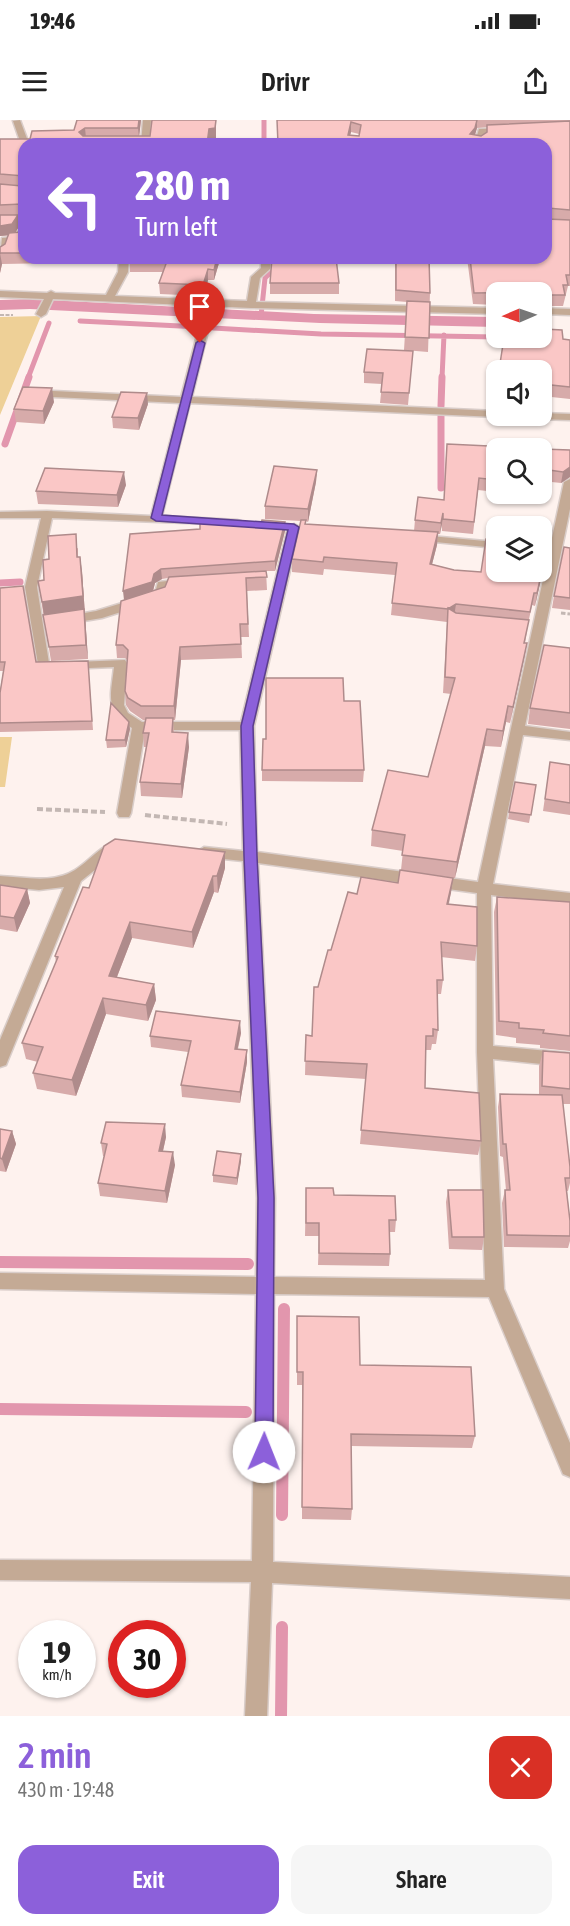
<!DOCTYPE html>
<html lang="en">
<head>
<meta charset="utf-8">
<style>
  body { margin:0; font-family:"Asap Condensed",sans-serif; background:#f6f6f6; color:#222; height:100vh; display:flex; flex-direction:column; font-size:22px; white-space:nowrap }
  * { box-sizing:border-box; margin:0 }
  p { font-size:20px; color:#767676 }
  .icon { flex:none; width:33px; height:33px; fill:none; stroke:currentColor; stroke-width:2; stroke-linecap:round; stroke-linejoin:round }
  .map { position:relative; height:1596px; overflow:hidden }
  .drawer { display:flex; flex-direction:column; background:#fff; flex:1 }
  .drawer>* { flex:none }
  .banner { position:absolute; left:18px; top:18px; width:534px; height:126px; border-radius:18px; box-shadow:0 2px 4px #0004; background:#8c60da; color:#fff; overflow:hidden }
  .needle { width:39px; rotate:268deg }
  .tools { position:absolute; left:486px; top:162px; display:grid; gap:12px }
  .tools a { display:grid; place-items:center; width:66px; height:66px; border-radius:12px; background:#fff; box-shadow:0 2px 4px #0004; font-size:30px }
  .speed { position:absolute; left:18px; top:1500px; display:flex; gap:12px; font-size:30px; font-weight:700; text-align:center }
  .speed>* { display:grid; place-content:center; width:78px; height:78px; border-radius:50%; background:#fff; box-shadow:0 2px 4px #0004; line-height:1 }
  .speed small { font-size:15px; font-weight:400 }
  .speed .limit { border:9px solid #d22; background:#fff; color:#111 }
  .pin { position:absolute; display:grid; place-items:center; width:51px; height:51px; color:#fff; margin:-62px -26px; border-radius:50% 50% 50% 0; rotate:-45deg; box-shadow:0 0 6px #0007 }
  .pin .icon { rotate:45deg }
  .me { position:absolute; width:66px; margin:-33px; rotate:1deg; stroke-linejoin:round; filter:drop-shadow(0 0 4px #0008) }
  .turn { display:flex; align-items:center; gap:21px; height:126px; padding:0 18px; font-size:27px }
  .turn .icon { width:78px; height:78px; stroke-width:2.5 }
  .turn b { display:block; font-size:42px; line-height:51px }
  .round { display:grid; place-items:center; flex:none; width:63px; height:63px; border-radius:18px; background:#f6f6f6 }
  .summary { display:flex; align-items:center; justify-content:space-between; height:102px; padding:0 18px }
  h1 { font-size:36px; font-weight:600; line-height:45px; color:#8c60da }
  .primary-button { display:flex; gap:12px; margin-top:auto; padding:12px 18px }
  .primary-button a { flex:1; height:69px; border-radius:18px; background:#8c60da; color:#fff; font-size:24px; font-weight:600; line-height:69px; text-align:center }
  .primary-button a+a { background:#f6f6f6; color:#222 }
  .status { display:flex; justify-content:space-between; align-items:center; height:42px; padding:0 30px; background:#fff; direction:ltr }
  .status svg { height:16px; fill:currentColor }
  header { display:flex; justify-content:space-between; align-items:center; height:78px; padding:0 18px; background:#fff; font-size:27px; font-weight:600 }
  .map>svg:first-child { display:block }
</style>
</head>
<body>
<div class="status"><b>19:46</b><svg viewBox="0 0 49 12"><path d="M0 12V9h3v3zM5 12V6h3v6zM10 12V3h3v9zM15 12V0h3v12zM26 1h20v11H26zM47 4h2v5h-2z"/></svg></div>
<header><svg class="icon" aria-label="menu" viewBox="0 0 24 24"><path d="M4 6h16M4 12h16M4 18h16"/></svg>Drivr<svg class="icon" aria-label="share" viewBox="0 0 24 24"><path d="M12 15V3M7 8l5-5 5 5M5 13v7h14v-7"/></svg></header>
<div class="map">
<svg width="570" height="1596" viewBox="0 0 570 1596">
  <rect width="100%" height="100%" fill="#fef2ee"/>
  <path fill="#eed097" d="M41,196l-41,99v-98z
    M0,617h12l-7,50h-5z"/>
  <path fill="#e296ad" d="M30,179l284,15 182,3v10l-176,-4 -290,-14 -30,1v-10z"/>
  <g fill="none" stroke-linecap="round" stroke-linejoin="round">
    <path stroke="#e296ad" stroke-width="5" d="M264,0v24
      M261,196l4,-38 8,-8 1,-12
      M80,201l120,6
      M213,208l108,6 175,3
      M28,258l21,-55
      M442,258l2,-43"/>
    <path stroke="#e296ad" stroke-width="7" d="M441,286l1,-29
      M441,296v72
      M5,324l24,-67
      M0,463l20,-1"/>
    <path stroke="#e296ad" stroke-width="12" d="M0,1142l248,2
      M0,1289l246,3
      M282,1395l2,-206
      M281,1596l1,-89"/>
    <g stroke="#d9cdc9" stroke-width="3">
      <path id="minor" d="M20,0l9,24h-5v2l-3,-2 -8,-23z
        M143,0h8l-2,24h-8z
        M508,8l4,2 -1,2 -26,1 -5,11h-9l5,-5 3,-10z
        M215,20h6l1,4h-8z
        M24,106v10l-3,5 -12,1 -5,12 -4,3 2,-19 13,-1 6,-10z
        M119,138h10l-1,14 -13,24 132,5 4,-24 10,-9v-10h10l-1,11 -10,9 -4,24 240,6v6l-245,-6 -198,-9 -7,15 -5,3 -5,-3 8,-15 -44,-2v-6l47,2 4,-2 4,2 51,2 12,-23z
        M542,188l28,1v6l-28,-1z
        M205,200l5,3 -18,74 304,14v5h4l-4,1 -306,-14 -28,113 75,4 4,1v4l-189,-7 -15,69 12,76 76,-3 2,3 -3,42 4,8 14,9h99l47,-195 6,-3 6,3 -46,199 3,126 221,30 86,-400 6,-3v30l-45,217 45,6v8l-47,-5 -30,149 77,9v12l-79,-10 2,151 77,7v14l-77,-8 11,230 66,154v34l-7,-3 -74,-177 -215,-3 -1,268 297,15v22l-298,-16 -5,133h-22l6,-134 -251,-2v-20l252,1 4,-267 -256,-5v-16l256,4 1,-79 -14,-337 -39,-4 -7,-5 7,-5 39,4 -3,-121h-95l-14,83 -2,4h-10l-2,-4 15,-85c-28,-18 -21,-32 -18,-61l-75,3 -14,-83 16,-69h-41v-6l47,-1 104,5 29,-113 -148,-7 -5,-3 5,-3 149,7 19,-74zM258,743l219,30v159l8,228 -211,-3 1,-79z
        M542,293l28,1v6l-35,-1 -5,-3h12z
        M419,415l77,7v6l-81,-8 -2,-2z
        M185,459l6,4 -2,3 -21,2 -3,10 -63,20 -36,6 -6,-4 2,-3 34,-6 59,-18 3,-11z
        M118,721l5,1 2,4 -44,35 -73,179 -2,5 -6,2v-27l64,-153 -25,3 -39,-4v-10c25,1 53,8 75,-6 16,-10 24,-24 43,-29z"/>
    </g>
    <path stroke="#c3b7b3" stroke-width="2" stroke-dasharray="4 1.5" stroke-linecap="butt" d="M0,195h13"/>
    <path stroke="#c3b7b3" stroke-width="3" stroke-dasharray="4.5 2" stroke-linecap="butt" d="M561,493l9,1"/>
    <path stroke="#c3b7b3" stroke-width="4" stroke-dasharray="6 3" stroke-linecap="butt" d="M37,689l68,3
      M145,695l82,9"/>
    <use href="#minor" fill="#c4aa95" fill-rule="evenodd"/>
  </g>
  <path fill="#d7abaa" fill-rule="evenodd" d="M77,0h64l-2,16h11l2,-16h64v18l-6,1 -1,5h-185v71h-6l2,10 -5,7h6l3,-5v31h93l-1,4 -114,2 -2,9v-26l5,-3 3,-9 -8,1v4v-101h30l44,-9z
    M277,0h293v166h-2l-5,20h-18l-1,23 19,10 7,1v59l-28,-3v-104h-46v13l-23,-1 -6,-46h79v-114h-268zM487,7v5l-6,4 -6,-1 2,-7zM351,12l8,2v2l-9,-1z
    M130,138h129v6l-40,-1 -5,17h-6l-4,16 -44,-2 -1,-11 4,-11h-33z
    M395,138h34l1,35 -2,59 -24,-2 3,-48 -12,-1z
    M270,163h69v11h-69z
    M413,231l-5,54 -28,-2 2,-19 -18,-1v-11z
    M54,282l-10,22 -28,-2 -2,-13z
    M148,284l-9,26 -26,-2 -1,-11z
    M496,328v44l-18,-2 -5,44 -31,-3v-7l-2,10h-2l-1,11 -5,19 22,6 27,2 67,-27 -13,61 -3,-1 -4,19 -3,19h2l-3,16 -14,64 -4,-1 -5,25 -16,-1 -30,132h-2l-4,26 28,42 -2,15 -34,-4 2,23 -2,14h-4l1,36 -2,14h-4l-1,6h-6v38l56,53 -3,14 -118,-11 6,-65 -61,-4 1,-40 6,1 6,-49 13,-37 26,-56 41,-11 3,-13 2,-19 -32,-5 1,-16 56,-53 23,-83 -8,-1 4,-71 -56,-7 4,-40 -71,-6 -1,6 -31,-3v-13l9,-38 -36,-2v-13l52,-36 -1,12 -8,40 -2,-1v3l108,7 1,-11 29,-20 2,-44z
    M542,329l28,1v27l-9,6 -19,-2z
    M126,365l-8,22 -80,-3 -2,-13z
    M285,411l-10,40h-9l1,19 -20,1 2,46h-8l1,21 -61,2 -6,60h-2l1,13 15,14 -7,51 -41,-2 -1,-14 6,-35h-2l-1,-14 2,-13h-2l-13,-9 -4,-6 -1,-14 2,-31 -2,-2h-8l-1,-13 8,-45 6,-66zM168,458l-3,9 -12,4 2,-8 7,-4z
    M78,428v9l4,14 6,88 -37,2 -13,-80 6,-1 5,-21z
    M570,428v62l-18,-2 2,-12z
    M0,468l36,74 52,-1 5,69 -93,2v-39l3,-22h-3z
    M570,528v81l-42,-5 2,-16z
    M344,581l20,69 -1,12 -101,-1v-11l4,-31z
    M130,609l-4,18 -19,1 -1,-8z
    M550,642l20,3v50l-27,-4z
    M515,662l21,3 -7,38 -21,-4z
    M225,748l-7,25 -4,-1 -21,56 -61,-10 -15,39 37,7 2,16 -8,21 -42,-7 -30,82 -39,-7 -4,-16 5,-11 -12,-3 -4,-16 34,-81 -1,-6 34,-68z
    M0,765l27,4 3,14 -13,29 -17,-3z
    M497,777l73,5v149l-30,-3v-3l-24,-2v-5l-20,-3 -2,-123z
    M241,913l-3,16 9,1v12l-7,41 -58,-6 -1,-12 7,-33 -37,-5 -1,-11z
    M543,931l27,2v51h-7l7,63v16l-2,8h-1l3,30v20l-2,7 -64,-1 -2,-44 3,-13h1l-3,-33 -3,-1 -2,-49 2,-13 39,1v-29z
    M0,1009l12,2 4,13 -10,28 -6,-1z
    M166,1017l-3,14 12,14 -8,38 -67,-7 -2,-13 6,-27h-1l-2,-13z
    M241,1034v7l-4,24 -24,-3v-7z
    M306,1068l28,7 62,25 -1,12h-6l1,22 -1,12 -71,-1 1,-29h-14z
    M448,1070l36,47 -2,13 -33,-1 -3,-47z
    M297,1196l63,49 115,71 -3,12 -121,-2 1,63 -1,11 -49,-1v-134h-5z"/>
  <path fill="#af8b8b" d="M139,0h2l-2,18 -1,-10z
    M216,0v18l-6,1 -1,5h-2l2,-15z
    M477,0v8l-3,10 -4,-4z
    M351,2v10l-3,12v-9z
    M85,8l1,10 -6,4 -1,-10z
    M18,95l2,10 -6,10 -14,1v4v-14z
    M0,133l2,11 -2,9z
    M217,138h2v5l-5,17v-10z
    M208,149v11l-4,16 -1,-11z
    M52,268l2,14 -10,22 -1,-13z
    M147,273l1,11 -9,26 -1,-12z
    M570,347v10l-9,6 2,-11z
    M317,350l-1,12 -8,40v-13z
    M124,352l2,13 -8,22 -1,-12z
    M443,393l-1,11 -2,10 1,-11z
    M285,402v9l-10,40v-10z
    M438,412l-1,13 -8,31 1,-12z
    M548,425l-2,13 -11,48 2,-13z
    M80,437l2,14 6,88 -2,-14 -42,-29 -2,-14z
    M161,449l1,10 -7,4 -2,8 -29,9 -1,-9z
    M456,484l-2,13 -6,-8z
    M527,523l-3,16 -14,64 3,-16z
    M180,527l1,13 -6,60 -1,-14z
    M508,586l-2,16 -5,25 2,-16z
    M129,602l1,7 -4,18 -1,-7z
    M487,609l-2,17 -30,132 2,-16z
    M188,613l1,14 -7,51 -1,-14z
    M225,732v16l-7,25 -1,-17z
    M213,756l1,16 -21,56 -1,-16z
    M453,758l-2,15 -6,25 2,-14z
    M27,769l3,14 -13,29 -3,-14z
    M130,802l2,16 -21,54 -2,-16z
    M154,864l2,16 -8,21 -2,-16z
    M103,878l3,16 -30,82 -4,-16z
    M240,901l1,12 -6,27v-11z
    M247,930v12l-7,41v-11z
    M165,1004l1,13 -6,27 -1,-13z
    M12,1011l4,13 -10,28 -4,-13z
    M173,1032l2,13 -8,38 -2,-12z
    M241,1034v7l-4,24v-7z"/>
  <path fill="#fac7c6" stroke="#af8b8b" stroke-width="1.5" fill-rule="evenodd" d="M77,0h62l-1,8h-53l-6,4 4,4h67l2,-16h64l-1,8 -6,1 -2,15h-183v32l-24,-2v-35h30l2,-8 42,-1z
    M277,0h200l-2,8 -5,6 11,2 6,-4v-7l83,-4v89l-22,-2 -2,5v-69h-91v-1l-18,1h-159zM351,2l10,3 -2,11 -11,-1z
    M0,64l22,2 2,-2v22l-2,-2 -22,1z
    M0,95h18l-6,9 -12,2z
    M546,97l1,2 23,1v55h-4l2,10h-5l2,10h-21l-2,2v-5l-68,1 -4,-35h76z
    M24,107v26h-24v1v-7l5,-3 4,-11 12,-1z
    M130,138h87l-3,12 -6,-1 -5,16 -44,-2 8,-22h-38z
    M272,138h64l3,25h-69z
    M396,138h33l1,35 -34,-3z
    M542,180v5h3l-1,24 18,1 1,9 7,1v47l-28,-3v-14h-43l5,-32h38z
    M407,181l23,1 -1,36 -24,-1z
    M367,229l46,2 -4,42 -28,-1 2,-19 -19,-1z
    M23,267l29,1 -9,23 -29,-2z
    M121,272l26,1 -9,25 -26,-1z
    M447,324l87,4h-38v32l-17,-2 -5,44 -31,-3v-6l-2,10 -26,-3 3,-23 26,3z
    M542,329l28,1v17l-7,5 -21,-3z
    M274,346l43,4 -9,39 -43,-3z
    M45,348l79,4 -7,23 -81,-4z
    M218,400l43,3 1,-3 23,2 -10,39 -114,8 -7,5 -2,8 -29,9 7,-57 70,-5v-7h17z
    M301,400h5l-1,4 133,8 -8,32 24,6 27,2 5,-33 10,1v32h46v-28l6,1 -11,48h-3l-4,19 -74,-8 -8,5 -56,-6 5,-40 -73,-6 -1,5 -31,-3z
    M76,414l1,23h3l3,39 -41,6 -4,-21 6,-1 -1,-20 6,-1 -1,-23z
    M564,427l6,1v50l-16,-2z
    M266,451l1,6 -21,1 2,46h-8l1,20 -61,3 -6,59h-33l-13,-8 -3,-7 3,-41 -5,-5h-7l5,-44 44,-14 4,-10z
    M23,466l13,76 52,-1 4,60 -92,2v-30l5,-31h-5v-74z
    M448,488l8,5 73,7 -5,23h3l-14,64 -5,-1 -5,25 -16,-2 -30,133 -55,-7 3,-20 -33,-5 16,-60 40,7 27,-99 -10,-1z
    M84,489l2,36 -37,2 -6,-32z
    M544,525l26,3v65l-40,-5z
    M266,558h77l1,23h16l4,69h-102l1,-31h3z
    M111,583l18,19 -4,18h-19z
    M146,598h27l-1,14 16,1 -7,51 -41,-2 9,-49h-6z
    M550,642l20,3v38l-25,-4z
    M515,662l21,3 -5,30 -22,-3z
    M115,719l110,13 -8,24h-4l-21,56 -62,-10 -21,54 45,8 -8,21 -43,-7 -31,82 -39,-7 10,-26 -21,-4 36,-86 -3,-1 28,-69 6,1 15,-42z
    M400,750l53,8 -6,26 30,3v39l-36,-4 2,38h-6l1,50 -5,-1v7h-7l-1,52 54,5 2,48 -120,-11 6,-66 -62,-3 1,-26 6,1 2,-49h4l10,-37h3l17,-58 9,2 4,-17 37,6z
    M0,765l27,4 -13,29 -14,-2z
    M497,777l73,5v134l-27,-3 1,-3 -25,-2v-5l-20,-2z
    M156,891l84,10 -5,28 12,1 -7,42 -59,-7 10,-44 -41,-5z
    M543,931l27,2v36l-28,-3z
    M500,974l62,1 8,72v11h-5l5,43v15l-63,-1 -2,-45h5l-4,-46h-3z
    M106,1002l59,2 -6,27 14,1 -8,39 -67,-8 9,-39 -6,-1z
    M0,1009l12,2 -10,28 -2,-1z
    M217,1031l24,3 -4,24 -24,-3z
    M306,1068h27l1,7 61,1 1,24h-7l1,34 -71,-1v-30h-13z
    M448,1070h35l1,47h-32z
    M297,1196l62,1 1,48 111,2 4,69 -124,-2 1,75 -50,-2 1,-135h-6z"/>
  <path fill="#8c60da" stroke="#5b3e8e" stroke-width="1.5" d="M200,220l5,3 -43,172 132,9 5,3 -46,199 4,130 17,342 -1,254 -3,7 -6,2 -7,-2 -2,-7 3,-254 -14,-342 -3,-130 47,-196 -132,-9 -5,-3 45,-175z"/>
</svg>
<div class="tools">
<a><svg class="needle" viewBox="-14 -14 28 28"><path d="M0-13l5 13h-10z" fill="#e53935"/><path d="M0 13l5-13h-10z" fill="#767676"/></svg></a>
<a><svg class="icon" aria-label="sound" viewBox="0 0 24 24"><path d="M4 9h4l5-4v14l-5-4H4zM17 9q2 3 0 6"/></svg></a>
<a><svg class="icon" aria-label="search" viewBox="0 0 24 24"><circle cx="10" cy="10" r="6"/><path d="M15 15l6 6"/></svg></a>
<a><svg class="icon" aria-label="layers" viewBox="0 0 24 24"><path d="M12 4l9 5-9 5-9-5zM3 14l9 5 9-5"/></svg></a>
</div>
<div class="speed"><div>19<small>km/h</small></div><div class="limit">30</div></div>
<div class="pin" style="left:200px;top:223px;background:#d93025"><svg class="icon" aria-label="arrive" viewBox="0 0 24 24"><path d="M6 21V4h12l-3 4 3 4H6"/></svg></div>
<svg class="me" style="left:264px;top:1332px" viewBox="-20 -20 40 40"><circle r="19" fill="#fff"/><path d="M0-13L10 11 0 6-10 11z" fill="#8c60da"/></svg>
<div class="banner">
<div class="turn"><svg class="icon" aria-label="left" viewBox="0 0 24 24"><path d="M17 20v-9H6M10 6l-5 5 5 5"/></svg><div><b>280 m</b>Turn left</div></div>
</div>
</div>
<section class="drawer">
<div class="summary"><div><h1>2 min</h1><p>430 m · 19:48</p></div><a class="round" style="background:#d93025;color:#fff"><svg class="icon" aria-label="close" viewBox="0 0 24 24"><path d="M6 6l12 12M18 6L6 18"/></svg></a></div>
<div class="primary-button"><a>Exit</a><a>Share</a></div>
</section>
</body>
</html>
